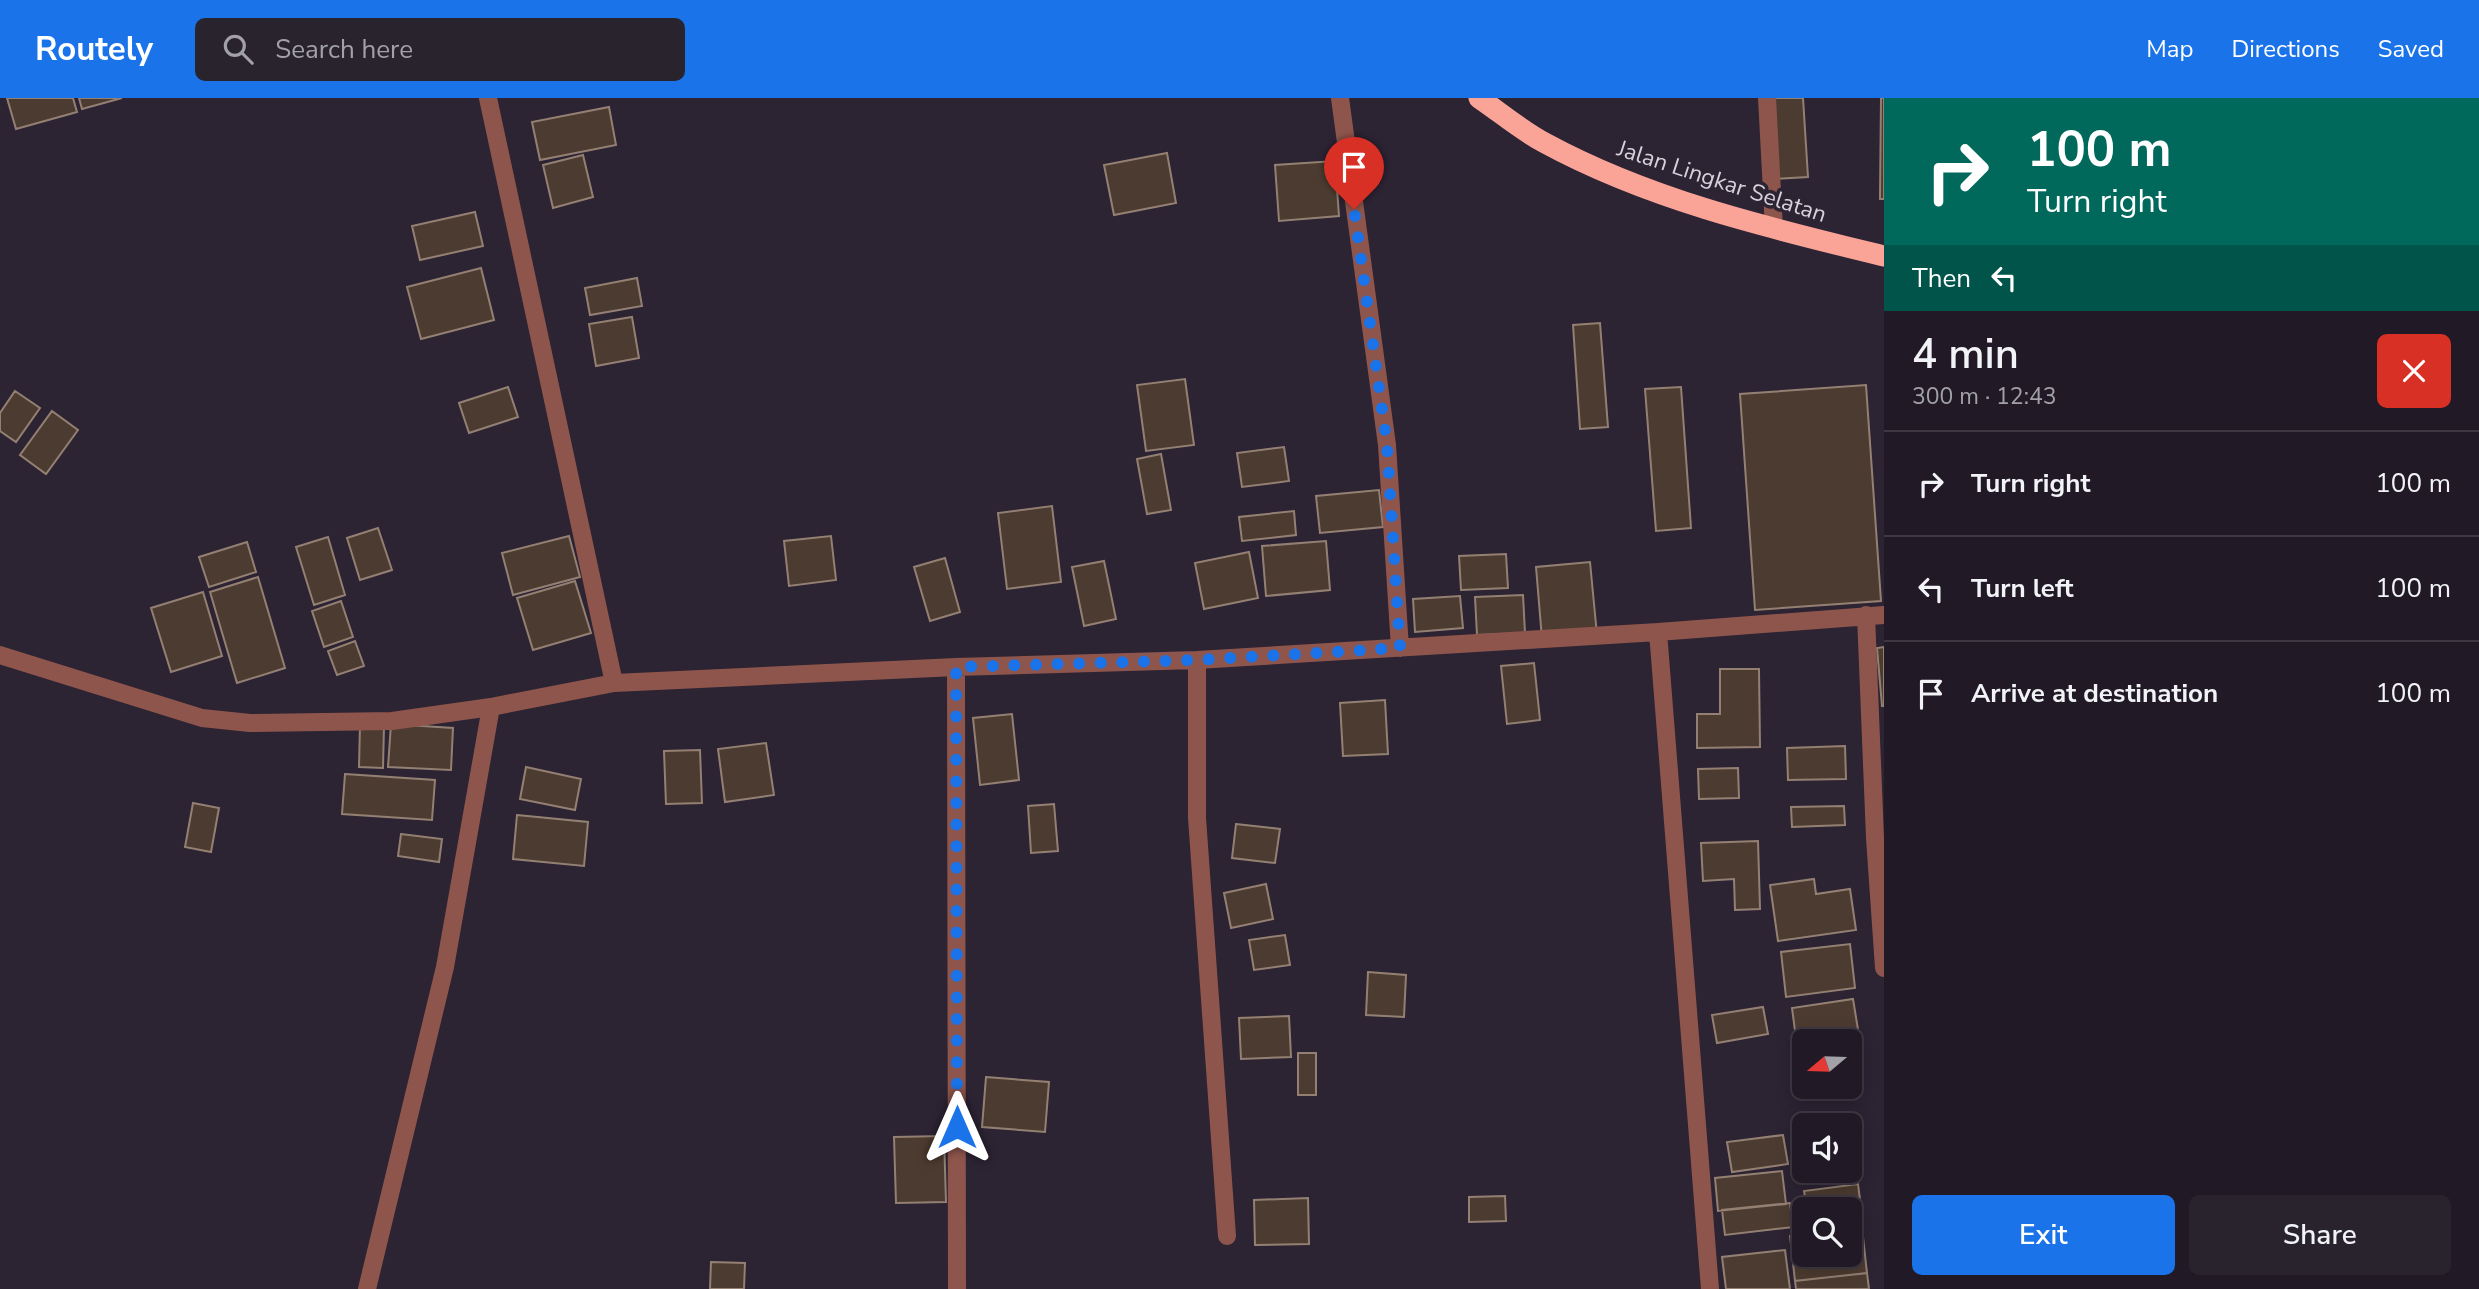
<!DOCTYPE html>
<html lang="en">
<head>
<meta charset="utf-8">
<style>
  body { margin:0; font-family:"Nunito Sans",sans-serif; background:#29232e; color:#f1f3f6; height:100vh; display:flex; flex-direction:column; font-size:26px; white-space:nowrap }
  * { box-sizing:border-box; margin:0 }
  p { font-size:23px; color:#a2a1a7 }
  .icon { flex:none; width:38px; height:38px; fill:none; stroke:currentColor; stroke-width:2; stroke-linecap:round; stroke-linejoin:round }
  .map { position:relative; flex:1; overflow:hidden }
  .panel { display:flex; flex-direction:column; background:#211a26; width:595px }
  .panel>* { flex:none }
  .hud { background:#00695c; color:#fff; overflow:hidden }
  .needle { width:46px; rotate:251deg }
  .fabs { position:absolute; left:1792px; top:931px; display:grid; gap:14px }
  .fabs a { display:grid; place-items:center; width:70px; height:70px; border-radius:10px; background:#211a26; box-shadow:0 4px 18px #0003,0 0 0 2px #3e3843; font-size:35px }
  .pin { position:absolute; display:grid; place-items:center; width:60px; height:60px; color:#fff; margin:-72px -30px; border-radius:50% 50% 50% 0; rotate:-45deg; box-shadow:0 0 7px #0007 }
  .pin .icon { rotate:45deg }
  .me { position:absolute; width:77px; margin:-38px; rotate:0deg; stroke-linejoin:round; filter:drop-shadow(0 0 5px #0008) }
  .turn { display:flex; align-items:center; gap:24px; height:147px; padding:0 28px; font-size:32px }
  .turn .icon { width:91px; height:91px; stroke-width:2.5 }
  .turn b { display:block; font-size:49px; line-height:60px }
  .then { display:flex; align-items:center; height:66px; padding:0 28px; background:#0003; gap:14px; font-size:26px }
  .round { display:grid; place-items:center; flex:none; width:74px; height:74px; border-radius:10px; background:#29232e }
  .summary { display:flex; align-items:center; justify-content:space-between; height:119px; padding:0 28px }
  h1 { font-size:42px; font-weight:600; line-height:52px }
  .primary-button { display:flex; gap:14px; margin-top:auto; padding:14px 28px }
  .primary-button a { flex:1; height:80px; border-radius:10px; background:#1a73e8; color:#fff; font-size:28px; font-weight:600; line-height:80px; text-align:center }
  .primary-button a+a { background:#29232e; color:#f1f3f6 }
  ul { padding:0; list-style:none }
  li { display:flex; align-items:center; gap:21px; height:105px; padding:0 28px; border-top:2px solid #3e3843 }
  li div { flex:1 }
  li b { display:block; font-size:26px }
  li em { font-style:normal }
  header { display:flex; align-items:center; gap:42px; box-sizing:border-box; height:98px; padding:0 35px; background:#1a73e8; color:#fff }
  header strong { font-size:33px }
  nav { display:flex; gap:38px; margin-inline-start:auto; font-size:24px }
  .search { width:490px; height:63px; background:#29232e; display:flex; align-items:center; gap:18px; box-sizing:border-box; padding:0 24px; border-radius:10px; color:#a2a1a7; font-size:26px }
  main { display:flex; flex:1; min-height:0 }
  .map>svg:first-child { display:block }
</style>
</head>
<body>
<header>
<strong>Routely</strong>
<div class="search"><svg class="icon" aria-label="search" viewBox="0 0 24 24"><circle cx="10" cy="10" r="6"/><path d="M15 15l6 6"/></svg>Search here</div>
<nav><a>Map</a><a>Directions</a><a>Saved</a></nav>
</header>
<main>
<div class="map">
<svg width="1884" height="1191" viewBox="0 0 1884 1191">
  <rect width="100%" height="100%" fill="#2c2333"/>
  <path fill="#4c3b30" stroke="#948073" stroke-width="2" d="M7,0h66l4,14 -61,17z
    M79,0h43l-40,11z
    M1767,0h36l5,79 -36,2z
    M1881,0h3v101h-4z
    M609,9l7,38 -76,15 -8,-38z
    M1167,55l9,50 -62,12 -10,-50z
    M583,57l10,42 -40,11 -10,-43z
    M1335,63l4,55 -60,5 -4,-56z
    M475,114l8,34 -63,14 -8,-34z
    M481,170l13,52 -73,19 -14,-52z
    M637,180l5,28 -52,9 -5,-27z
    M632,219l7,41 -43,8 -7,-42z
    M1600,225l8,104 -28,2 -7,-104z
    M1185,281l9,66 -48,6 -9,-66z
    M1866,287l15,216 -126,9 -15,-216z
    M508,289l10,30 -49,16 -10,-30z
    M1681,289l10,141 -35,3 -11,-142z
    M15,293l25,17 -24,34 -16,-11v-18z
    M52,313l26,19 -32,44 -26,-19z
    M1284,349l5,34 -47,6 -5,-34z
    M1161,356l10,56 -24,4 -10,-55z
    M1379,392l4,37 -63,6 -4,-37z
    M1052,408l9,76 -54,7 -9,-76z
    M1294,413l2,24 -54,6 -3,-24z
    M378,430l14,42 -32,10 -13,-42z
    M569,438l11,41 -67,18 -11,-42z
    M831,438l5,44 -47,6 -5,-45z
    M328,439l17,58 -31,10 -18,-58z
    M1326,443l4,49 -64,6 -4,-50z
    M247,444l9,30 -47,15 -10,-30z
    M1249,454l9,46 -54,11 -9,-46z
    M1506,456l2,34 -47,2 -2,-34z
    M945,460l15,54 -30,9 -16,-54z
    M1104,463l12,58 -32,7 -12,-59z
    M1590,464l7,73 -55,4 -6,-72z
    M258,479l27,91 -48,15 -27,-91z
    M575,483l16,52 -58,17 -16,-52z
    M203,494l19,64 -51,16 -20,-64z
    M1523,497l2,38 -48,2 -2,-38z
    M1460,498l3,32 -48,4 -2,-33z
    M341,503l12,36 -29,10 -12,-36z
    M355,543l9,25 -27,9 -9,-24z
    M1884,549v59h-2l-5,-58z
    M1534,565l6,57 -33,4 -6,-58z
    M1720,571h39l1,78 -63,1v-34h23z
    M1385,602l3,54 -45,2 -3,-53z
    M1012,616l7,66 -39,5 -7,-67z
    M391,626l62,4 -2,42 -63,-3z
    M360,627l24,1 -1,42 -24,-1z
    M766,645l8,52 -49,7 -7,-53z
    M1845,648l1,33 -58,1 -1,-32z
    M700,652l2,53 -36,1 -2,-53z
    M526,669l55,12 -6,31 -55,-11z
    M1738,670l1,30 -40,1 -1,-30z
    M345,676l90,6 -3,40 -90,-6z
    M193,705l26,5 -8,44 -26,-5z
    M1054,706l4,47 -27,2 -3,-47z
    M1844,708l1,19 -53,2 -1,-20z
    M517,717l71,7 -4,44 -71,-7z
    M1236,726l44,5 -5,34 -43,-5z
    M401,736l41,5 -3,23 -41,-6z
    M1758,743l2,68 -25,1 -1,-31 -31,2 -2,-38z
    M1814,781l2,15 34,-5 6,41 -78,11 -8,-56z
    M1266,786l7,35 -42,9 -7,-35z
    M1285,837l5,30 -36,5 -5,-30z
    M1850,846l5,44 -69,9 -5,-45z
    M1368,874l38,3 -2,42 -38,-2z
    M1853,901l10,61 -13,1v-20h-46v27l-4,1 -8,-61z
    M1763,909l5,27 -51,9 -5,-28z
    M1289,918l2,41 -50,2 -2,-41z
    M1298,955h18v42h-18z
    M986,979l63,5 -4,50 -63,-5z
    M1783,1037l5,29 -56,8 -5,-30z
    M944,1038l2,66 -50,1 -2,-66z
    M1782,1073l4,33 -68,7 -3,-33z
    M1858,1086l5,39 -13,1v-15h-43l-3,-18z
    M1505,1098l1,25 -37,1v-25z
    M1308,1100l1,46 -54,1 -1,-45z
    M1790,1105l3,24 -68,8 -3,-25z
    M1862,1130l5,45 -72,8 -5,-45 14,-2v21h46v-26z
    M1785,1152l5,39h-64l-4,-32z
    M711,1164l34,1 -1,26h-34z
    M1867,1175l2,16h-73l-1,-8z"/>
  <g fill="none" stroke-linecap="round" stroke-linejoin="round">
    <path stroke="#8e554c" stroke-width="18" d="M488,0l126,585
      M1340,0l47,347 13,203
      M1767,0l7,131
      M1866,517l9,223 9,130
      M1658,534l52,657
      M0,557l202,63 48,5 142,-2 99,-14 123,-24 342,-16 241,-7 461,-28 226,-17
      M1197,562v158l30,418
      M956,569l1,622
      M367,1191l78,-322 46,-260"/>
    <path stroke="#faa498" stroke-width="21" d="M1479,0c22,15 43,33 66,45 105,57 224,85 339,113"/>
  </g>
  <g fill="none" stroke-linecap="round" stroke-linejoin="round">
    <path stroke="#1a73e8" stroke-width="12" stroke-dasharray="0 21.6" d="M957,1029l-1,-460 241,-7 203,-12 -13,-203 -33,-236"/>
  </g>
  <g text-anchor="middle" stroke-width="7" stroke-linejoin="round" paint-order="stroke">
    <g font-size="23" fill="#d7d1db" stroke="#2c2333">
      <text transform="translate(1722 83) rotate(18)" y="8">Jalan Lingkar Selatan</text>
    </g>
  </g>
</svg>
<div class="fabs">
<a><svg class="needle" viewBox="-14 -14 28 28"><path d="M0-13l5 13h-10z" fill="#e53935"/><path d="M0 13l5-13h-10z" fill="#a2a1a7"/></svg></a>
<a><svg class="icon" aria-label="sound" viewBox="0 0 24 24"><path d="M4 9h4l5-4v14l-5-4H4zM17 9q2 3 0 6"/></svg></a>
<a><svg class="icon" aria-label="search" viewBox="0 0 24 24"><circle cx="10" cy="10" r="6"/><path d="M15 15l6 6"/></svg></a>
</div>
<div class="pin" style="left:1354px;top:111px;background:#d93025"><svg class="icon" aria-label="arrive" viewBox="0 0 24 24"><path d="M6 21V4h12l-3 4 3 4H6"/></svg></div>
<svg class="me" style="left:957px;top:1029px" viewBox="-20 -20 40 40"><path d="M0-17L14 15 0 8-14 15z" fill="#1a73e8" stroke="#fff" stroke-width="4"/></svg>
</div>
<section class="panel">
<div class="hud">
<div class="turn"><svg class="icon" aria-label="right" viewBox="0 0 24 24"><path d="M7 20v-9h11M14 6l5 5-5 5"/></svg><div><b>100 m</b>Turn right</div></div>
<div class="then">Then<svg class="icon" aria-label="left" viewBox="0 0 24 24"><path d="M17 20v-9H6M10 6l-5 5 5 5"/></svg></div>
</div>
<div class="summary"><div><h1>4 min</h1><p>300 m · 12:43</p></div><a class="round" style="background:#d93025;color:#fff"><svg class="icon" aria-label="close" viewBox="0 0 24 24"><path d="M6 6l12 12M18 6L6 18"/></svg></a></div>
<ul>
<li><svg class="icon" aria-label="right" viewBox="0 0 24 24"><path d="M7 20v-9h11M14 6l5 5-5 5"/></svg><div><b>Turn right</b></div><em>100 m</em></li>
<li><svg class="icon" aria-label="left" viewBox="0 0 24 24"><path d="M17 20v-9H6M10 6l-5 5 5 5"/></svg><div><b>Turn left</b></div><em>100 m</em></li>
<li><svg class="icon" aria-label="arrive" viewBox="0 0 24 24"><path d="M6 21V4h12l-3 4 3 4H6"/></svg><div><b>Arrive at destination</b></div><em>100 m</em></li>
</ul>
<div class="primary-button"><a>Exit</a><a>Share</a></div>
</section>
</main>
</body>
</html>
